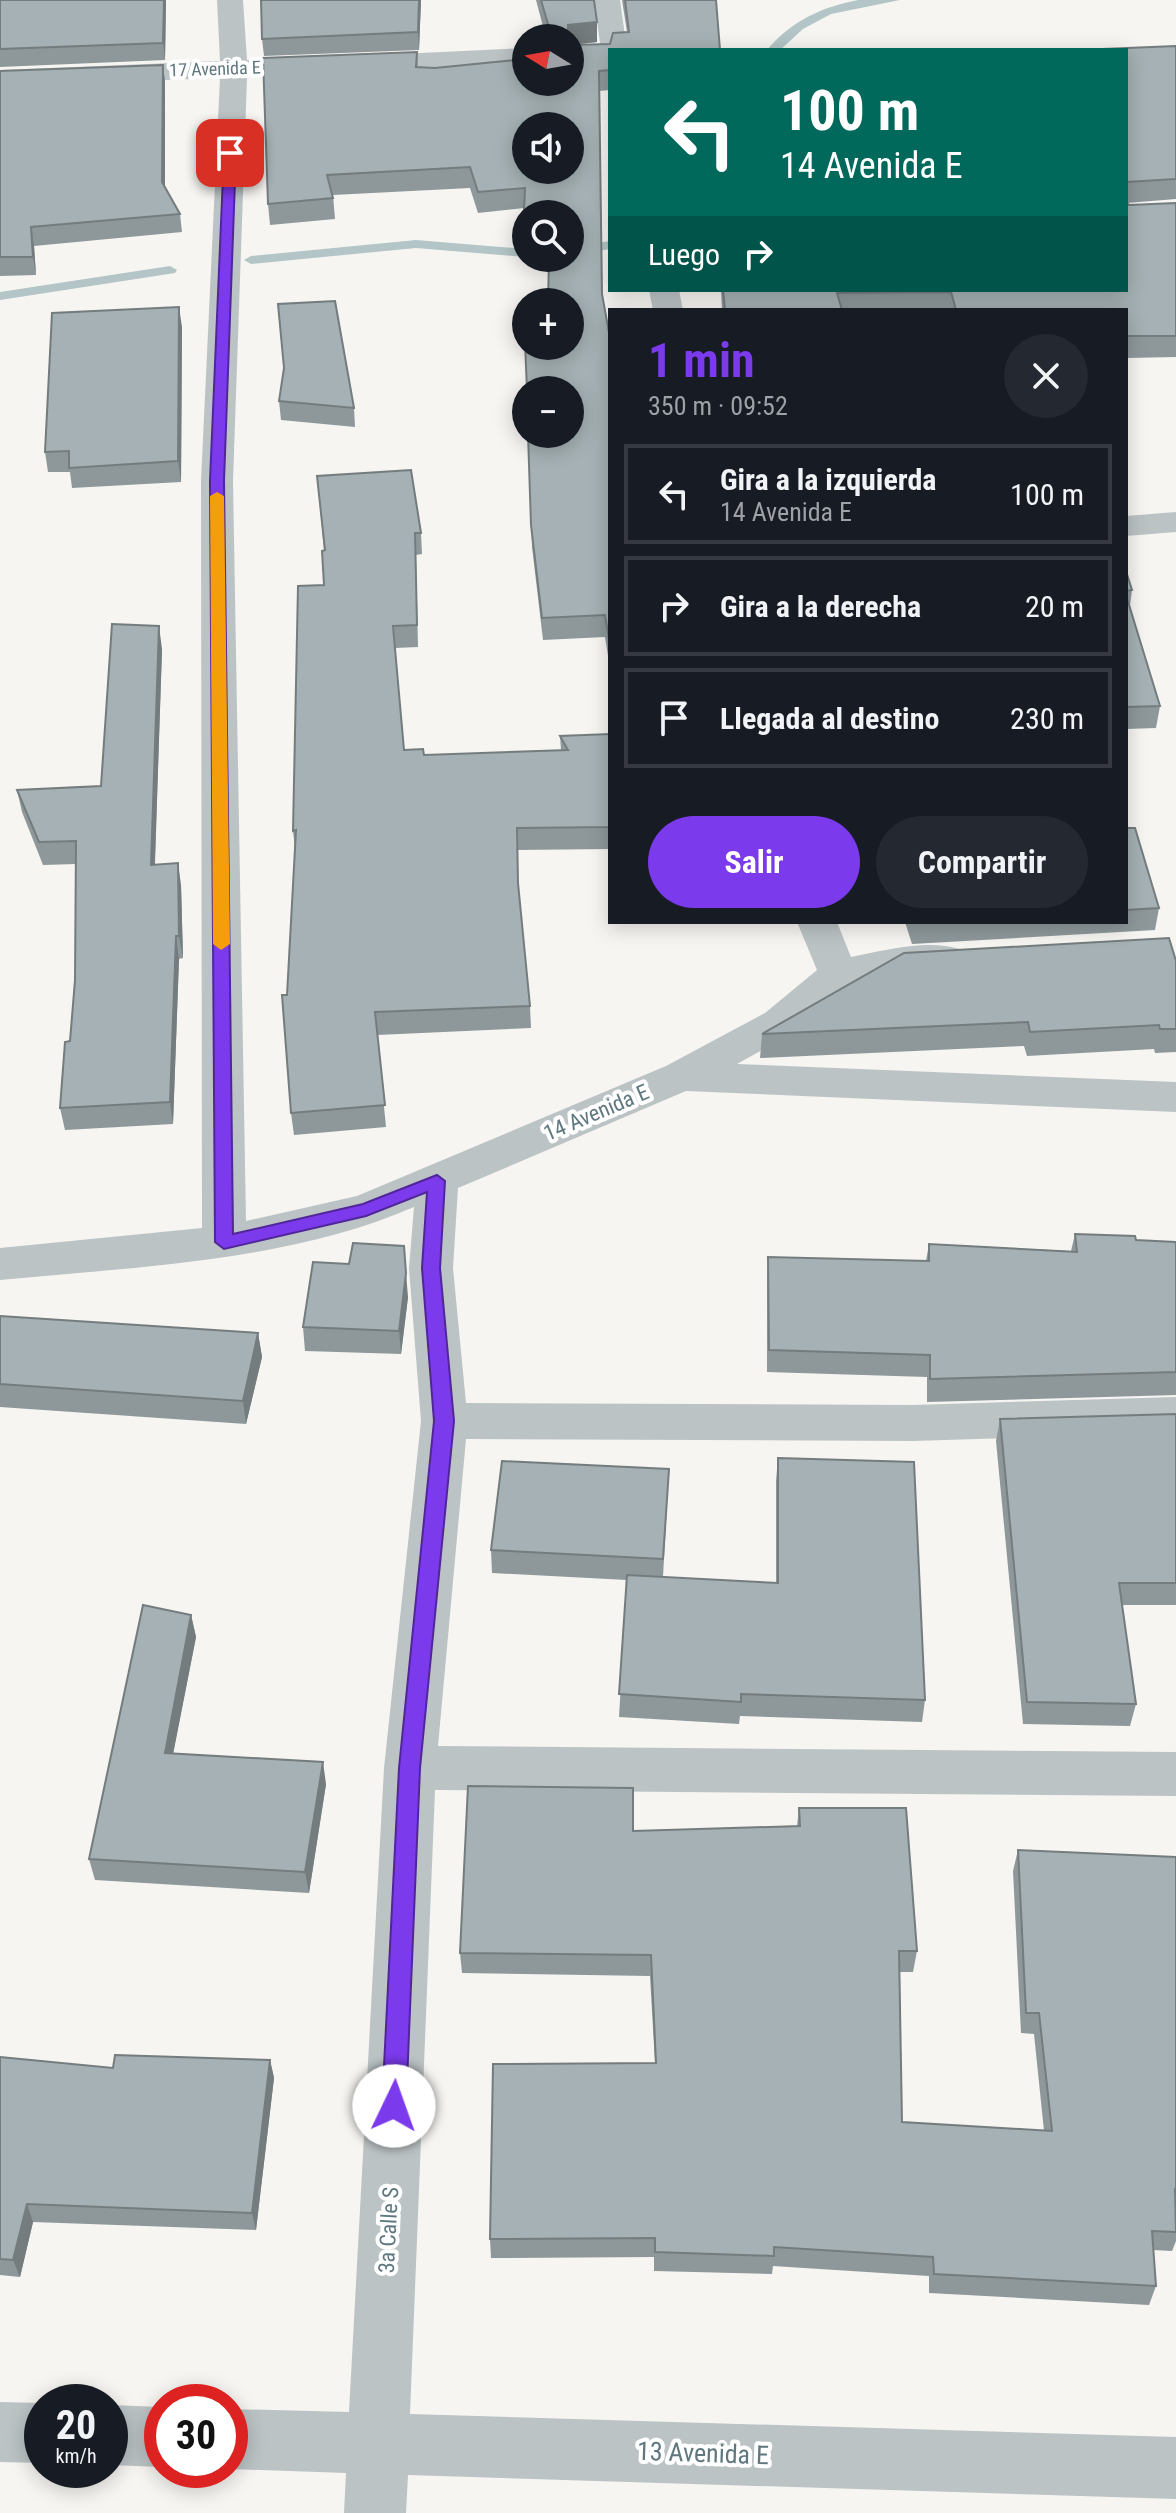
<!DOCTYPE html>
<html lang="es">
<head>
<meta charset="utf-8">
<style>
  body { margin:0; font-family:"Roboto Condensed",sans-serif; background:#242831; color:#f1f3f6; height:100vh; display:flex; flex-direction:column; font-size:30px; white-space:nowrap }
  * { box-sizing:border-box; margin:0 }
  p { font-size:26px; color:#9ea1a6 }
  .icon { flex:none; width:44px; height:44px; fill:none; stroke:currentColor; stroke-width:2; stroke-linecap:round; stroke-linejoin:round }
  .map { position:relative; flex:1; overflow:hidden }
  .details { position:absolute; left:608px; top:308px; width:520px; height:616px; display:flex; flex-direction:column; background:#171b24; border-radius:0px; box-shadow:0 4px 20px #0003 }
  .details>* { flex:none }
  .hud { position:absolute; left:608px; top:48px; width:520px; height:244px; border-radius:0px; box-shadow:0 4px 20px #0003; background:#00695c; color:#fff; overflow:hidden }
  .needle { width:52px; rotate:281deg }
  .fabs { position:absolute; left:512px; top:24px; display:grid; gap:16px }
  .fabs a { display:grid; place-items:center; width:72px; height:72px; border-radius:50%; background:#171b24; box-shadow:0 4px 20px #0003; font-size:40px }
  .speed { position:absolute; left:24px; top:2384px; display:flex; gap:16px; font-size:40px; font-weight:700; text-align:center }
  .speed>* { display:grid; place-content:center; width:104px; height:104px; border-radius:50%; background:#171b24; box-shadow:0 4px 20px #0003; line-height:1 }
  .speed small { font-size:20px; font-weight:400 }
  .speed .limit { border:12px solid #d22; background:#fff; color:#111 }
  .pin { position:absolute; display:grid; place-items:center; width:68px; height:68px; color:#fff; margin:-34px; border-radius:16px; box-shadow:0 4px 12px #0006 }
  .me { position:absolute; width:88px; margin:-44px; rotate:3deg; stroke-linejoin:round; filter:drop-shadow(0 0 6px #0008) }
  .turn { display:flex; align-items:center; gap:28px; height:168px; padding:0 40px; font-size:36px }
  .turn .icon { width:104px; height:104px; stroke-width:2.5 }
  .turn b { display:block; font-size:56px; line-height:68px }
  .then { display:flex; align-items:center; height:76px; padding:0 40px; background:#0003; gap:16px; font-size:30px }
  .round { display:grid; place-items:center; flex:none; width:84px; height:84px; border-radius:42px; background:#242831 }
  .overview { display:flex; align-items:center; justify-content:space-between; height:136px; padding:0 40px }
  h1 { font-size:48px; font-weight:700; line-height:60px; color:#7c3aed }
  .button { display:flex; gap:16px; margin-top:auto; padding:16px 40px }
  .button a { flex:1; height:92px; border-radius:48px; background:#7c3aed; color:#fff; font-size:32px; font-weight:700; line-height:92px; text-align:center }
  .button a+a { background:#242831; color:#f1f3f6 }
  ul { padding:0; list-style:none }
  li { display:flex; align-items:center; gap:24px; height:100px; margin:0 16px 12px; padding:0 24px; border:4px solid #363941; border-radius:0px }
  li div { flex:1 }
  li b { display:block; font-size:30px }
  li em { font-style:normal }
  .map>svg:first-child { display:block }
</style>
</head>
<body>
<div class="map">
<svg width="1176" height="2513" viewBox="0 0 1176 2513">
  <rect width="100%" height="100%" fill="#f6f5f2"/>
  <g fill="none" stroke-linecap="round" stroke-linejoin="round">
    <path fill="#b3c5c6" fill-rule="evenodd" d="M858,0h42l-69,14 -28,15 -23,21h-13c24,-29 55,-43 91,-50z
      M416,240l110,9v8l-110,-9 -165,16 -7,-4 7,-4z
      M610,241v8l-40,6v-8z
      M170,266l7,4 -2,3 -175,27v-8z"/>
    <path fill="#bcc3c5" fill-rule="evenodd" d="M217,0h26l4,60 24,2 3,6 -3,6 -24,3 -14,404 13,740 111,-25 309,-130 99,-53 52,-43 -20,-48h40l14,35c35,-7 75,-18 109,-8l6,9 -6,9 -110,17 -57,49 -56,31 439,18v30l-490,-21 -228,97 -5,80 13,135 447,2 263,-8v36l-263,8 -447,-2 -28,307 738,6v44l-741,-6 -25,624 766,23v62l-768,-24 -2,38h-62l2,-40 -116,-4v-60l119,3 35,-644 37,-347 -12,-153 5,-61c-127,55 -279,60 -414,73v-32l202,-20 -1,-747 19,-403 -220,8v-16l220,-9z
      M594,0h26l7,50h-17v7l-9,-7z
      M526,48v16l-168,8 -10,-2 -3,-6 3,-6 10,-2z
      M649,290h30l4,20h-30z
      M1176,512v20l-50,4v-20z
      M0,2402l42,1v60l-42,-1z
      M110,2405l52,2v60l-52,-2z"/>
  </g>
  <path fill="#8e989b" d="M0,0h166l-1,60 -165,7z
    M421,0l-2,50 -155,6 -2,-17z
    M536,0h58l3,42 -27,3v-7h-24z
    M622,0h94l-106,50v40l-11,1 3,203 8,44v330l-5,-31 -62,3 -11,-93 -4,-113 42,-88v-132h-44v17h-1l-1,-23 -46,5 -8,-25 -137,7 2,24 -65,6 -2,-21 149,-152 1,15 108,15 84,-38 17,-12z
    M1176,46v153l-49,4 2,2 47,-2v154l-50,1v-48h-404l-1,-20h405v-240z
    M163,65l2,17v104l15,28 2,18 -148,14 2,29 -36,1v-205z
    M182,327l-1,155 -109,6 -2,-16h-22l-3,-20z
    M279,401l75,7 1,19 -74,-7z
    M317,476l104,57 1,21 -6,1 2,92 -23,1 9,102 20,5 137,-5 -1,-14 50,-2v115l-93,1 1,33 12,123 1,22 -154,7 9,92 -92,8 -3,-22 -4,-118 8,-146 -2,-18 31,-246v-35z
    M1126,571l6,19 -2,16 30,100 -4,22 -30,1z
    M162,649l-7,215 26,21 2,73 -4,1 -6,165 -108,6 -5,-22 10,-67 5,-61 1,-116 -33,1 -21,-53 -5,-22 84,-4z
    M1126,828l33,80 -4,22 -243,14 -7,-22h221z
    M1176,961v91l-21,1 -1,-4 -127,7 -3,-10 -264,12 2,-24z
    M1075,1234l61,6 40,2v153l-249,7v-25l-160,-5v-92l1,-23 158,4 3,-17 142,7z
    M408,1297l-7,57 -96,-3 -2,-24z
    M0,1316l258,17 4,24 -16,67 -246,-17z
    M1176,1414v191h-54l14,99 -6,22 -107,-2 -27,-283 4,-22z
    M778,1458l147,242 -3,22 -182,-6 -1,8 -120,-7 8,-137 -135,-7 -1,-23 178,-81 -6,108 113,6v-102z
    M191,1615l5,22 -23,116 153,31 -17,109 -214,-13 -6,-21z
    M799,1808l118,143 -4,21h-13l2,150 142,9 -10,-97 -13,-1 -8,-162 5,-21 158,7v384l-4,10 -19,-1 3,36 -7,19 -220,-12v-17l-156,-10 -1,8 -118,-3v-14l-163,1 -1,-19 165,-176 -5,-87 -188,-3 -2,-20 337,-127z
    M0,2057l113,11 157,-8 4,18 -18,152 -223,-8 -13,55 -20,-2z"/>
  <path fill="#747c7e" d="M164,0h2l-1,60 -2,-17z
    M419,0h2l-2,50 -1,-18z
    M597,22v20l-27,3v-7h-2v-13z
    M163,65l2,17v118l-3,-18z
    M31,227l3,19 2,29 -3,-18z
    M179,307l3,20 -1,155 -3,-21z
    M159,626l3,23 -8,238 -3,-22z
    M178,863l3,22 2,73 -4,-22z
    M176,936l3,23 -6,165 -3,-22z
    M406,1273l2,24 -7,57 -2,-23z
    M258,1333l4,24 -16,67 -3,-23z
    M191,1615l5,22 -27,138 -4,-22z
    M323,1762l3,22 -17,109 -4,-21z
    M270,2060l4,18 -18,152 -4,-17z
    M27,2204l6,18 -13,55 -7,-17z"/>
  <path fill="#a5b1b4" stroke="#747c7e" stroke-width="2" fill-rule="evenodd" d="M0,0h164l-1,43 -163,6z
    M261,0h158l-1,32 -156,7z
    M541,0h53l3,22 -29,3v13h-16z
    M625,0h91l4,50h-110v20l-11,1 3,223 8,44v307l-5,-30 -63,3 -11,-93 -3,-91h42v-44h-43l-3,-70h2v26h44v-44h-22l1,-44h21v-44h-21v-4l-25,1 1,-23 -47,4 -8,-25 -143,8 6,23 -65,6 -5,-146 154,-6 -1,15 19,1 91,-9v23h44v-37l40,-1 3,-11 16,-1zM526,126h44v44h-44z
    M1176,46v133l-49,3 -1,20 3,3 47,-2v133h-50v-26h-170l-5,-18 -114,1 5,17h-117l-2,-20h403v-240h-48z
    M163,65l-1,117 18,32 -149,13 2,30h-33v-186z
    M335,301l19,107 -75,-7 5,-33 -6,-64z
    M179,307l-1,154 -109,7v-17l-24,1 7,-139z
    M411,470l10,63h-6l2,92 -24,1 11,124 19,-1 1,6 144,-5 -8,-14 50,-2v93l-93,1 1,55 12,123 -155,6 10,93 -94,8 -9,-118h5l9,-165 -3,1 5,-245 26,-1 -2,-34 3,-1 -8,-74z
    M1126,571l6,19 -6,1z
    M1126,595l34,111 -34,1z
    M112,624l47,2 -8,239 27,-2 1,73h-3l-6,166 -110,6 5,-66 5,-1 5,-61 1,-139 -37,1 -22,-52 84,-4z
    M1126,828h9l24,80 -33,2z
    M1169,938l7,23v68h-16l-1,-4 -129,7 -2,-10 -266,12 142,-81z
    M1075,1234l60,2 1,4 40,2v130l-246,7v-24l-161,-5 -1,-93 161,4v-17l148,8z
    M353,1243l51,3 2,27 -7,58 -96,-4 10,-65 36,2z
    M0,1316l258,17 -15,68 -243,-17z
    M1176,1414v169h-57l17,121 -109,-2 -27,-283z
    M778,1458l136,4 11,238 -184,-6v8l-122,-8 8,-119 151,8z
    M502,1461l167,8 -6,90 -172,-9z
    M143,1605l48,10 -26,138 158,9 -18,110 -216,-13z
    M468,1786l165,2v43l167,-5 -1,-18h107l11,143h-18l3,171 150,9 -13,-118h-13l-8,-163 158,7v332h-1l1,43 -24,-1 4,55 -222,-12 -1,-17 -159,-10v9l-119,-4v-14l-165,1 3,-175 163,-1 -5,-108 -191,-2z
    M115,2055l155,5 -18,153 -225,-9 -14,56 -13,-1v-202l113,11z"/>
  <path fill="#7c3aed" stroke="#51269a" stroke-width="2" d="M230,149l6,4 -12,328 9,753 130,-30 74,-29 8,6 -5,87 14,153 -34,347 -14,338 -4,8 -8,3 -8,-3 -4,-8 17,-338 35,-347 -12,-153 5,-76 -61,24 -142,33 -9,-7 -5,-761 14,-328z"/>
  <path fill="#f59e0b" d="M217,492l7,4 6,448 -9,6 -8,-6 -3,-448z"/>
  <g text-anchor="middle" stroke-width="8" stroke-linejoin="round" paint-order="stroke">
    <g font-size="18" fill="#5f777e" stroke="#fff">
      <text transform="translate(215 69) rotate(-2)" y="6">17 Avenida E</text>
    </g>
    <g font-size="22" fill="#5f777e" stroke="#fff">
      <text transform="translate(596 1112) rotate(-23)" y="8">14 Avenida E</text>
      <text transform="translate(388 2230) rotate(-87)" y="8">3a Calle S</text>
    </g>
    <g font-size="26" fill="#5f777e" stroke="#fff">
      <text transform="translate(703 2453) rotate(2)" y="9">13 Avenida E</text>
    </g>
  </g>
</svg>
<div class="fabs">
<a><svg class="needle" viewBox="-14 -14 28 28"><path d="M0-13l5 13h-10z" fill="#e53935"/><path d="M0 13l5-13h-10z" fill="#9ea1a6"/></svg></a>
<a><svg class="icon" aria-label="sound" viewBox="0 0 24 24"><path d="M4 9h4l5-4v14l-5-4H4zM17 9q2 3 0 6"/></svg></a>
<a><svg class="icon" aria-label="search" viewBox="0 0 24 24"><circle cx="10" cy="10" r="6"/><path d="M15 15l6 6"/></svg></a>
<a>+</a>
<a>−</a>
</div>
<div class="speed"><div>20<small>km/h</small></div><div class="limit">30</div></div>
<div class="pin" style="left:230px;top:153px;background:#d93025"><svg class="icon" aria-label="arrive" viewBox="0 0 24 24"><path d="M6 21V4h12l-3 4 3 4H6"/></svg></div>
<svg class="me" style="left:394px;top:2106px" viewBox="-20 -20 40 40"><circle r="19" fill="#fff"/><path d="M0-13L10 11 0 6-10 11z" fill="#7c3aed"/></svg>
<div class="hud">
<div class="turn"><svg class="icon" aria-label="left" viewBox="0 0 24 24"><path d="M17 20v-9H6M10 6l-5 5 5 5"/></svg><div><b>100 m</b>14 Avenida E</div></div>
<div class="then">Luego<svg class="icon" aria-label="right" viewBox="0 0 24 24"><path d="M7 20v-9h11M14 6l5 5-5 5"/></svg></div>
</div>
<section class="details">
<div class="overview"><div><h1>1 min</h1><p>350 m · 09:52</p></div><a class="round"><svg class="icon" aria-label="close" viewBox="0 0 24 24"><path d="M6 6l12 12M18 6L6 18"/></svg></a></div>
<ul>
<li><svg class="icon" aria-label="left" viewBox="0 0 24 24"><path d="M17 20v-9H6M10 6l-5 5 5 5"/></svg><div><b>Gira a la izquierda</b><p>14 Avenida E</p></div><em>100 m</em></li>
<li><svg class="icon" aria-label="right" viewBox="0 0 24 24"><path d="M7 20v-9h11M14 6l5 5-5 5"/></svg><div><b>Gira a la derecha</b></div><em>20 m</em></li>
<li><svg class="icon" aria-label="arrive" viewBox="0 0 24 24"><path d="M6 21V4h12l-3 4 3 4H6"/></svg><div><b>Llegada al destino</b></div><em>230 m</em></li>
</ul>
<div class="button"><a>Salir</a><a>Compartir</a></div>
</section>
</div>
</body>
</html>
